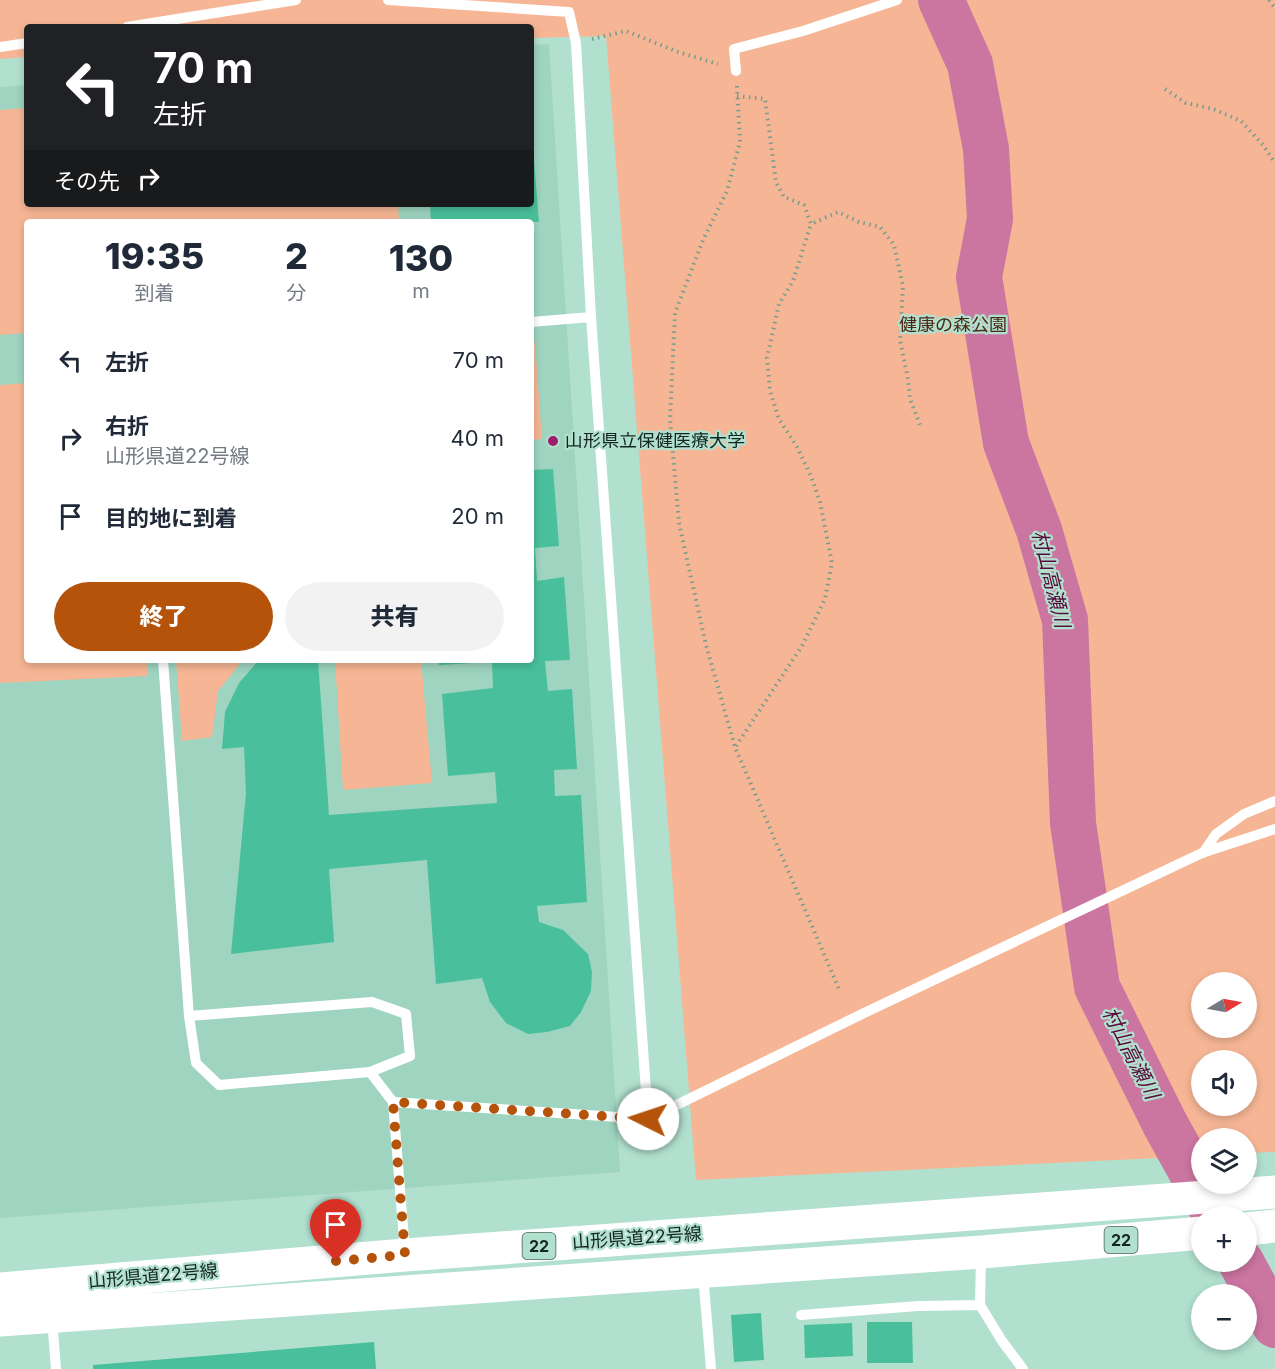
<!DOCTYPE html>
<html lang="ja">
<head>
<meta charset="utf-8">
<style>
  body { margin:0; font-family:Inter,"Noto Sans JP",sans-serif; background:#f2f2f3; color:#1f2937; height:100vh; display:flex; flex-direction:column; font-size:22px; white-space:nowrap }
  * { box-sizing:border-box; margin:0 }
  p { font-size:20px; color:#747a83 }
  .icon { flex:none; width:33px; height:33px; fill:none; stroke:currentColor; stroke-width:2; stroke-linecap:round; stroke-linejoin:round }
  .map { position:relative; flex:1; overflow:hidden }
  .sheet { position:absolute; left:24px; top:219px; width:510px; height:444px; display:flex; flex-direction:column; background:#fff; border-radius:6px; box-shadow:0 3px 9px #0003 }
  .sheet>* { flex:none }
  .top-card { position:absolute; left:24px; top:24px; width:510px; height:183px; border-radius:6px; box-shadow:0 3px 9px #0003; background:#202124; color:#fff; overflow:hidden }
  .needle { width:39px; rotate:80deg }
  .fabs { position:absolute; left:1191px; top:972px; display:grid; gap:12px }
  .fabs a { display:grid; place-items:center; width:66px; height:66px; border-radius:50%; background:#fff; box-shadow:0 3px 9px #0003; font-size:30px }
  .pin { position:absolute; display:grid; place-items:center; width:51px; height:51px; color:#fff; margin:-62px -26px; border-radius:50% 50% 50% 0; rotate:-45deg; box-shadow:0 0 6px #0007 }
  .pin .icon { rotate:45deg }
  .me { position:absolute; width:66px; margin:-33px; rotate:274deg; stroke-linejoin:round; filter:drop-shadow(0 0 4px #0008) }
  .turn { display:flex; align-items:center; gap:21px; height:126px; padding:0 30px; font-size:27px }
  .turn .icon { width:78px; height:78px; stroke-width:2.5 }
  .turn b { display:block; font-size:42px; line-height:51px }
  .then { display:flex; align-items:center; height:57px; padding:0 30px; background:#0003; gap:12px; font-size:22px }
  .eta { display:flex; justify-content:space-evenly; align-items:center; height:102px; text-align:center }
  .eta b { font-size:36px; font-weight:800; line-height:42px }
  .cta { display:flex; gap:12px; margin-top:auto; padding:12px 30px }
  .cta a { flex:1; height:69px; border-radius:36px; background:#b45309; color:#fff; font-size:24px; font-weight:800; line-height:69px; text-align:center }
  .cta a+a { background:#f2f2f3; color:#1f2937 }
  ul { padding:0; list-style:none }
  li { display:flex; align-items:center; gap:18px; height:78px; padding:0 30px }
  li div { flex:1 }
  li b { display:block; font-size:22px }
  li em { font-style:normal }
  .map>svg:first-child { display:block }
</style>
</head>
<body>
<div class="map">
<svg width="1275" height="1369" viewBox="0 0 1275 1369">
  <rect width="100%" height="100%" fill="#b1e0ce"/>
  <path fill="#9ed4c0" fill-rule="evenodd" d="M549,44l71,1128 -620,46v-1131l27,-2v119h504v-159zM27,222h504v438h-504z"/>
  <path fill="#f6b695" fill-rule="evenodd" d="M0,0h1275v1152l-28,1 -1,-15h-44l-1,18 -505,24 -90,-1144 -75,2v-11h-504v30l-27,2zM1202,982h44v46h-44zM1202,1060h44v46h-44z
    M27,108v96h371l1,18h-372v111l-27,2v-225z
    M531,343h4l7,96 -11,1z
    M27,383v277h120l1,16 -148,7v-298z
    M176,660h67l-25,31 -6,46 -30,4z
    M335,660h86l11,123 -89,7z"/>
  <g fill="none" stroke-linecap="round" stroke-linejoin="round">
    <path stroke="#cb75a1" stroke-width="46" d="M941,0l29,64 16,85 4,70 -11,58 27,166 33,87 26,90 8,203 24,164 68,137 51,92
      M1241,1262l34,63"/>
  </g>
  <path fill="#49c09b" d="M531,148h2l6,74h-108l-1,-18h101z
    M553,469l6,77 -24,2 2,33 27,-4 6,83 -25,1 3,30 24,-2 5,80 -23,1 1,26 26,-1 6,107 -50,4 2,16 24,8 25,24 4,18 -1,19 -10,21 -11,14 -23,6 -19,2 -22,-11 -16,-21 -8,-24 -46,6 -9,-124 -98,9 5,73 -103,12 15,-161 -2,-46 -22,2 3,-37 14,-29 20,-23h59l11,155 168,-12 -2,-31 -47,4 -6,-82 51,-6 -1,-26 -53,3v-5h92v-190z
    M761,1313l3,47 -30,2 -3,-47z
    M867,1322h45l1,41h-46z
    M852,1323l1,33 -48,2 -1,-33z
    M374,1342l2,27h-283v-4z"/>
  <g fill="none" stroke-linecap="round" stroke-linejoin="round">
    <path stroke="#779c8e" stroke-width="4" stroke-dasharray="1.5 4.5" stroke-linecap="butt" d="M1269,0l6,8
      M592,39l34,-8 52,21 40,12
      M737,86l3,56 -13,49 -24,49 -28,73 -5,106 9,104 27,122 29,102 104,242
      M1165,89l21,14 27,6 28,12 22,24 12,18
      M737,96l28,3 11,83 8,15 20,8 7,19 27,-12 21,10 21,5 14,18 9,41 -3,54 8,39 2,20 10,26
      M736,746l66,-100 23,-47 7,-36 -12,-61 -9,-26 -14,-29 -18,-28 -9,-28 -3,-33 12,-54 14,-23 18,-57"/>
    <path stroke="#fff" stroke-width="10" d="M388,0l181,12 7,31 15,274 57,802 -255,-17 12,150
      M127,27l169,-27
      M0,47l27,-4
      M736,71l-2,-22 69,-18 94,-31
      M531,322l60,-5
      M163,660l26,356 7,47 23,22 151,-13 23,30
      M1203,853l13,-19 28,-20 31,-13
      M189,1016l183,-14 34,12 4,42 -40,16
      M648,1119l216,-106 338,-160 73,-24
      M981,1255l-1,50 22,36 21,28
      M703,1274l8,95
      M801,1315l117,-9 62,-1
      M52,1318l4,51"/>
    <path stroke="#fff" stroke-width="33" d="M1246,1229l29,-3
      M0,1289l405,-34 870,-63
      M0,1320l982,-68 220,-19"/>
  </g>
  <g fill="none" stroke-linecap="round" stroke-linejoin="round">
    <path stroke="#b45309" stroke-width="10" stroke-dasharray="0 18" d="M336,1261l69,-6 -12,-153 255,17"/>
  </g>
  <circle fill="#a01d6d" stroke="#b1e0ce" stroke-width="2" cx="553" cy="441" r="6"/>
  <g text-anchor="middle" stroke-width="4.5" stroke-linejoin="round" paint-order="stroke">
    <g fill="#b1e0ce" stroke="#435e54" stroke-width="1.5">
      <rect x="1104.5" y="1227" width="33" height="26" rx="4.5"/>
      <rect x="522.5" y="1233" width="33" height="26" rx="4.5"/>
    </g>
    <g font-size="16" font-weight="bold" fill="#142620">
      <text x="1121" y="1246">22</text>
      <text x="539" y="1252">22</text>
    </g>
    <g font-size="18" fill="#4b2815" stroke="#b1e0ce">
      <text x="953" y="331">健康の森公園</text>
    </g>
    <g font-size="18" fill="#142620" stroke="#b1e0ce" text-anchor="start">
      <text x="565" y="447">山形県立保健医療大学</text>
    </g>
    <g font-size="18" fill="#142620" stroke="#b1e0ce">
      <text transform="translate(637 1238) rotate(-4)" y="6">山形県道22号線</text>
      <text transform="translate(153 1276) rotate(-5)" y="6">山形県道22号線</text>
    </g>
    <g font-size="20" font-style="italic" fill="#5b0b3c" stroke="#b1e0ce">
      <text transform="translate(1051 579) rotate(76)" y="7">村山高瀬川</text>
      <text transform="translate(1131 1053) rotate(63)" y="7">村山高瀬川</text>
    </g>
  </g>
</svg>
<div class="fabs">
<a><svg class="needle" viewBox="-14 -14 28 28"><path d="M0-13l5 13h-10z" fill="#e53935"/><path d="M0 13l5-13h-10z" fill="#747a83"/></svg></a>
<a><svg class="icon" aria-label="sound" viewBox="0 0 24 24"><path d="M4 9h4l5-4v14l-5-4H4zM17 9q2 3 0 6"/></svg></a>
<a><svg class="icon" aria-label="layers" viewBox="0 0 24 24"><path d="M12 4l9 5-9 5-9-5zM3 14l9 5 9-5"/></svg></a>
<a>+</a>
<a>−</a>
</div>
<div class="pin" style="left:336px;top:1261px;background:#d93025"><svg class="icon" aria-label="arrive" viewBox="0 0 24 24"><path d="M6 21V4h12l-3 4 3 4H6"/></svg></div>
<svg class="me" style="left:648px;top:1119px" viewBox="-20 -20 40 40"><circle r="19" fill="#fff"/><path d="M0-13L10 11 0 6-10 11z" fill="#b45309"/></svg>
<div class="top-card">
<div class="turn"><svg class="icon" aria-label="left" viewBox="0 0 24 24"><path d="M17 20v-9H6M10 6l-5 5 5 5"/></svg><div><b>70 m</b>左折</div></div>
<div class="then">その先<svg class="icon" aria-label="right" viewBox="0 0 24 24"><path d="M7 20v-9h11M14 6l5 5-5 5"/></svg></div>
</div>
<section class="sheet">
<div class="eta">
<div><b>19:35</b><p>到着</p></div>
<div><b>2</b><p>分</p></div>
<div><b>130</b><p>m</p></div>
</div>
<ul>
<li><svg class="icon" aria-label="left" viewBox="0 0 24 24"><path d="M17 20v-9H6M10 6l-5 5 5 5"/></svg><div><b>左折</b></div><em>70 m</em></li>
<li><svg class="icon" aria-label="right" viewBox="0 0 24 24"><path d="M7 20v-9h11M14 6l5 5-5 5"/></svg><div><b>右折</b><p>山形県道22号線</p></div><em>40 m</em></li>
<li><svg class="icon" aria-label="arrive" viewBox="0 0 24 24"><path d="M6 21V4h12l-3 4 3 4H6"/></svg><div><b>目的地に到着</b></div><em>20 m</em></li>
</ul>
<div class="cta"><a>終了</a><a>共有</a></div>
</section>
</div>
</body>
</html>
